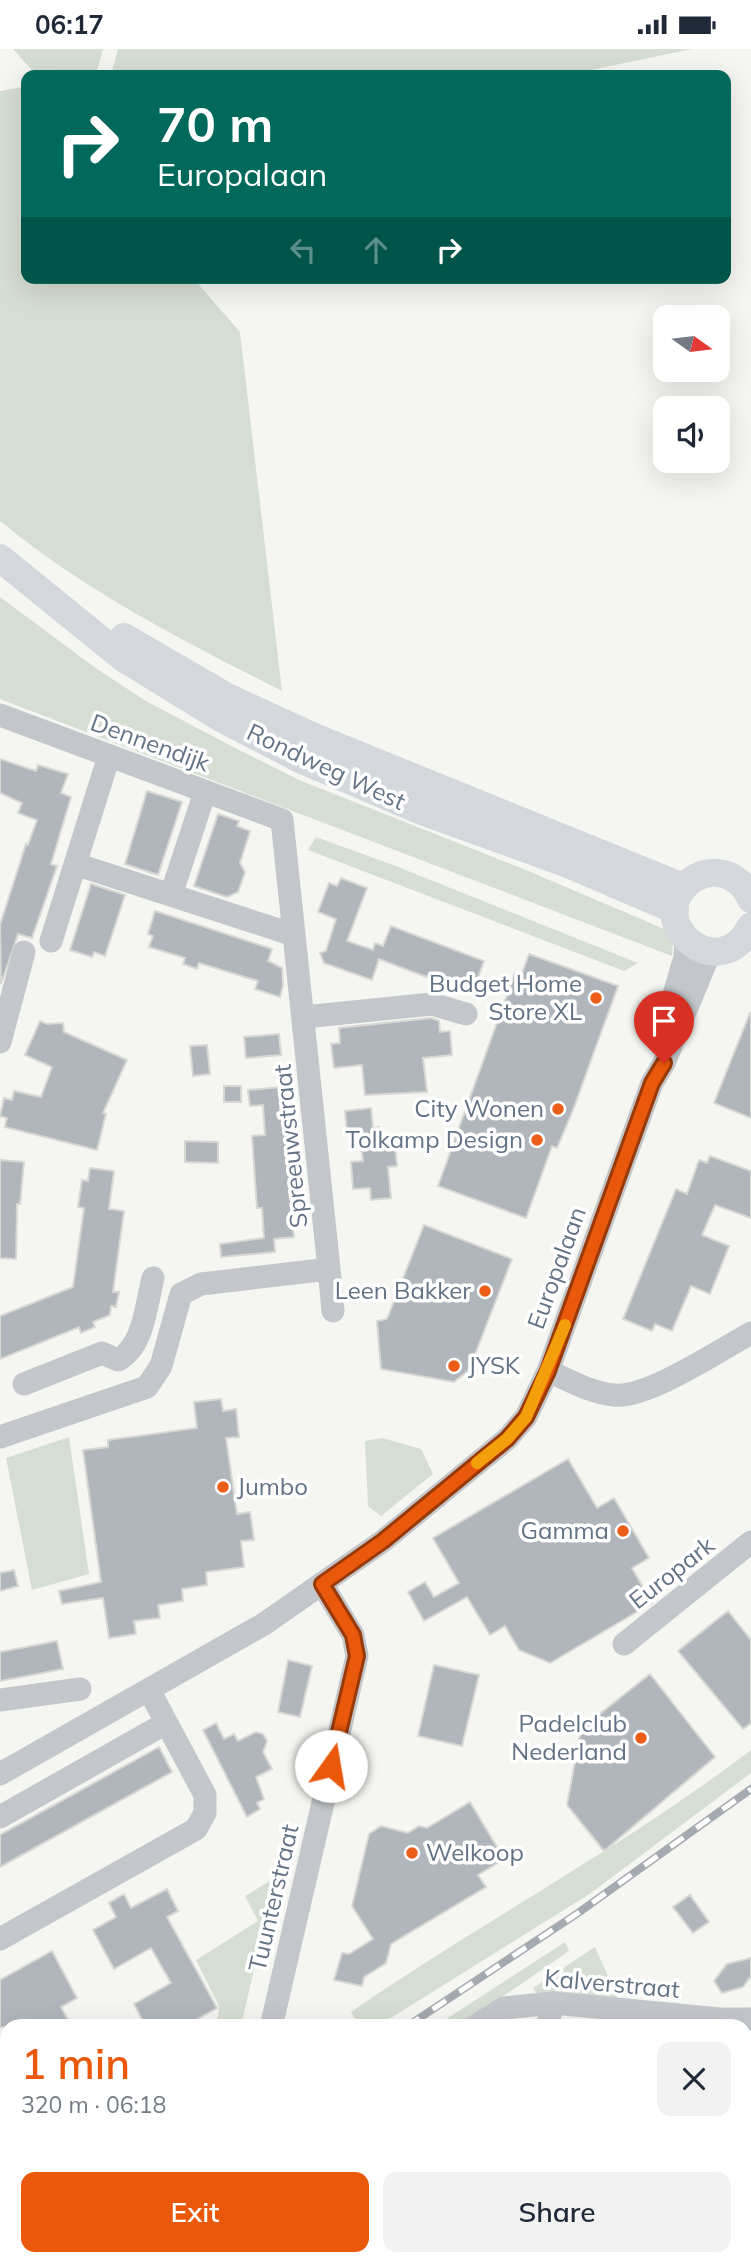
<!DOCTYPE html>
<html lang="en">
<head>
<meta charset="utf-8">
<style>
  body { margin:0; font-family:Mulish,sans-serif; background:#f2f2f3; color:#1f2937; height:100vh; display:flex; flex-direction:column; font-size:26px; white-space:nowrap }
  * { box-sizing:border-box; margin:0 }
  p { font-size:23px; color:#747a83 }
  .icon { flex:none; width:38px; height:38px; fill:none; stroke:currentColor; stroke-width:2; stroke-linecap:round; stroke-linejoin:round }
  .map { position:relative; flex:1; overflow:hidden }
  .sheet { position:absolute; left:0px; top:1970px; width:752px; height:247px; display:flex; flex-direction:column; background:#fff; border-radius:21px 21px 0 0; box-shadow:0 7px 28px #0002 }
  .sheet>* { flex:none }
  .hud { position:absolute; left:21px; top:21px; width:710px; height:214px; border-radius:14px; box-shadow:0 7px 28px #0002; background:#00695c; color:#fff; overflow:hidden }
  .needle { width:46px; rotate:104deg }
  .buttons { position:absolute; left:653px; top:256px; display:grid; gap:14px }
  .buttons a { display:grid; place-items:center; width:77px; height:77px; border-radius:14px; background:#fff; box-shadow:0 7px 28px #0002; font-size:35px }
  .pin { position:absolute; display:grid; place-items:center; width:60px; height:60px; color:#fff; margin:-72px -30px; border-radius:50% 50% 50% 0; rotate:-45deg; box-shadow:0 0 7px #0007 }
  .pin .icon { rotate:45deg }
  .me { position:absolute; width:77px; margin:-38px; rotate:13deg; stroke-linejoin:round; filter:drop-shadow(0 0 5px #0008) }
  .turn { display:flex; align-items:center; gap:24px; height:147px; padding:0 21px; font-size:32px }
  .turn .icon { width:91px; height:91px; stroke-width:2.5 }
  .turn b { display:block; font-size:49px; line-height:60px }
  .lanes { display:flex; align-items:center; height:66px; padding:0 21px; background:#0003; justify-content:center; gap:35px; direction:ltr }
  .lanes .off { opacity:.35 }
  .round { display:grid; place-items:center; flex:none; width:74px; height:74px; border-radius:14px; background:#f2f2f3 }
  .overview { display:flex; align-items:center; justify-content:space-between; height:119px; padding:0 21px }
  h1 { font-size:42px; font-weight:600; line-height:52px; color:#ea580c }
  .primary-button { display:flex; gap:14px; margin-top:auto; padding:14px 21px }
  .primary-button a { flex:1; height:80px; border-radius:14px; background:#ea580c; color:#fff; font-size:28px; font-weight:600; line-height:80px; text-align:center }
  .primary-button a+a { background:#f2f2f3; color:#1f2937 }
  .status { display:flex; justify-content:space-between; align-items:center; height:49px; padding:0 35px; background:#fff; direction:ltr }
  .status svg { height:19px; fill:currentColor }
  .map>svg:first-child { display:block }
</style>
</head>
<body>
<div class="status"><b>06:17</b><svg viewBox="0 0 49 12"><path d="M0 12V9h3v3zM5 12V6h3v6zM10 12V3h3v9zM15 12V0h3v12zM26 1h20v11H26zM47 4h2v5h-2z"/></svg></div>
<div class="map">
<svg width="751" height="2216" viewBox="0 0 751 2216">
  <rect width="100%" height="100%" fill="#f5f6f2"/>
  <path fill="#d6ddd2" d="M13,0h90l-7,26h-60z
    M118,0h574l-125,26h-456z
    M23,38l3,4v187h167l47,54 42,359c-97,-49 -197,-100 -282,-170v-430z
    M0,548l97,72 49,32 91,48 62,31 234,93 136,58 4,11 -1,14 -672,-257z
    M316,788l77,28 245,98 -14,8 -316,-121z
    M69,1388l20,137 -57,16 -26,-132z
    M382,1389l39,11 12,25 -52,42 -13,-10 -3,-65z
    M751,1701v23l-160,120 -213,133h-19l-8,-14c132,-91 273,-165 400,-262z
    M275,1829l-34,148h-24l2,-20 -23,-46 62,-39 -13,-25z
    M565,1893l4,9 -109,75 -26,1z
    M595,1898l23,52 -81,-4 -4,-7z"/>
  <path fill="#b0b6bc" stroke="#d7d7d4" stroke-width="2" d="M0,710l36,12 2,-6 30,9 -7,19 10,4 -20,67 6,2 -25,72 -14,-4 -17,50 -1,-59 26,-81 2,1 9,-25 -19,-7 4,-10 -22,-10z
    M147,742l35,11 -24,73 -33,-11z
    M218,765l21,7 -2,5 13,5 -10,32 5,9 -7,20 -11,5 -33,-11z
    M341,829l26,10 -20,53 26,9 2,-7 8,3 8,-20 93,35 -12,33 -93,-35 -7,21 -48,-17 -4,-10 6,-2 10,-32 -18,-7 11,-29 8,3z
    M91,835l34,11 -20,61 -11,-4 -2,5 -22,-7z
    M155,862l117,38 -4,12 14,7 1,17 -3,12 -25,-8 3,-8 -59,-18 -2,6 -14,-5 2,-6 -36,-11 4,-11 -5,-2z
    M529,905l89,32 -45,124 -16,38 -5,-2 -26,72 -88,-32 77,-213 6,3z
    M750,964l1,1v104l-37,-15z
    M431,969l8,3 1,11 10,-1 2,24 -29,3 4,34 -62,3 -3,-30 -28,3 -3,-24 9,-1 -1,-15z
    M40,972l7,3 16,-1 1,9 63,28 -24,53 3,1 -9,36 -92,-23 2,-9 -7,-2 4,-18 8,2 2,-9 27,6 11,-30 -27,-12z
    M279,985l2,21 -35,3 -2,-21z
    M207,996l3,29 -17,2 -3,-30z
    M224,1037h17v16h-17z
    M283,1038l5,11 4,61 6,10 -4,10h-5l5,58 -20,2 1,13 -54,5 -1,-13 44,-6 -2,-30h-5l-5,-72 13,-1 -2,-30 -13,1 -2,-16z
    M371,1059l2,20 6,-1 1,9 14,-2 3,32 -9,1 3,31 -20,2 -1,-12 -17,1 -2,-27 12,-1 -4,-31 -12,2 -2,-21z
    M185,1092l33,1v21l-33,-1z
    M710,1107l41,15v47l-36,-13 -13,30 27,11 -19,48 -19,-8 -19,45 -17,-7 -3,7 -29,-12 53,-130 11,5 12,-34 8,3z
    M0,1111l24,2 -4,42h-3l-1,55 -16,-1z
    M90,1119l24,3 -5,38 15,2 -11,81h6l-3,15 -5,-1 -1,9 -17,7 2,5 -14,6 -2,-6 -79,32v-43l73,-29 11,-79 -6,-1 4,-27 6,1z
    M424,1176l88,34 -43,111 -15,12 -73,-13 -4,-48 10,-2z
    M221,1350l2,12 13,-2 3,28 -13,1 11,76 13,-2 4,28 -13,1 3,26 -38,5 1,13 -25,4 1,12 -25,4 2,13 -26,3 2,13 -27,4 -6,-40 -41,6 -3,-13 42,-9 -18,-132 25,-3v-7l89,-12 -3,-26z
    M568,1410l29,49 17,-10 35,60 -17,10 20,35 -102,60 -31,-13 -14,-24 -15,9 -23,-38 -43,24 -16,-29 17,-10 9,15 25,-14 -26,-45z
    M14,1521l4,16 -18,5v-18z
    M728,1562l23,29v83l-8,6 -65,-78z
    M57,1592l6,28 -63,12v-29z
    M288,1611l24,6 -12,51 -22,-5z
    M434,1616l45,10 -17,71 -44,-10z
    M650,1625l65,83 -111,94 -37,-46 14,-76z
    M216,1674l8,16 10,-5 4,7 18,-9 7,2 4,7 -4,11 9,17 -16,8 8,22 -7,4 3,6 -13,8 -44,-87z
    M159,1698l13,25 -172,95v-32z
    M470,1753l34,57 -26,16 8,12 -95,57 -5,19 -22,14 -2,9 -28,-6 8,-27 7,1 24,-15 -21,-33 17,-72 12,-8 27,7 11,-7 8,2z
    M167,1840l11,22 -11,6 50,91 -34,19h-37l-12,-23 37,-21 -20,-35 -37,21 -21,-39 23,-13 -7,-14 15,-9 7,14z
    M690,1846l19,27 -16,11 -20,-26z
    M52,1902l25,47 -16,9 11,20h-72v-47z
    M751,1909v18l-8,11 -21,6 -8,-12 13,-17z"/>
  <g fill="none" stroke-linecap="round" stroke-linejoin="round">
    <path stroke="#c3c6ca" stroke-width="23" d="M0,666l282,105 47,449 -128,15 -20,10 -20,72 -14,21 -147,50
      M75,815l219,71
      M171,846l30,-91
      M51,892l58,-185
      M304,968l128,-13 34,10
      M661,990l24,-82 1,-17
      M0,993l24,-90
      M329,1220l4,42
      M548,1322c21,9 43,22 66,24 33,4 106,-45 137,-62
      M24,1335l78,-31 16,7c26,-14 28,-55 35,-82
      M624,1595l127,-102
      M0,1651l80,-11
      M0,1725l264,-150 119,-83 124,-102 19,-22 22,-46 104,-288 12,-20 46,-111
      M0,1768l166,-94
      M0,1890l196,-110 9,-16v-18l-56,-105
      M271,1978l86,-371 -4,-21 -31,-51
      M474,1978l30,-19 49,-5 167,16h31
      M547,1978l6,-24
      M164,2216l11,-6
      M231,2216v-6
      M451,2216l2,-6
      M654,2216l3,-6"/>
    <path stroke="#d4d8dd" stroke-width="28" d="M0,509l122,99 99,61 79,41 122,52 141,51 112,48
      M124,588l105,61 85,39 369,150
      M751,850c-6,-14 -17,-24 -33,-26 -11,-1 -22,3 -30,10 -45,40 32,105 63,43"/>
    <g stroke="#a5aab1" stroke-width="8">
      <path id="rail" d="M406,1978l172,-114 173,-124
        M0,2212l7,-3"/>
    </g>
    <use href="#rail" stroke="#fff" stroke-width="5" stroke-dasharray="16" stroke-linecap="butt"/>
  </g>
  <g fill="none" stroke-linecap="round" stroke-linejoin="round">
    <g stroke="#983908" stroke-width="18">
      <path id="route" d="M331,1717l26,-110 -4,-21 -31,-51 61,-43 124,-102 19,-22 22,-46 104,-288 12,-20"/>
    </g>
    <use href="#route" stroke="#ea580c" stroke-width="12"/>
    <path stroke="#f59e0b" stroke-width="12" d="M477,1414l30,-24 19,-22 39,-92"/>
  </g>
  <g fill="#ed5d1a" stroke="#fff" stroke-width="2.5">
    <circle cx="596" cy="949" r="7"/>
    <circle cx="558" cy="1060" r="7"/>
    <circle cx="537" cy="1091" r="7"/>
    <circle cx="485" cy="1242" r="7"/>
    <circle cx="454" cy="1317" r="7"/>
    <circle cx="223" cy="1438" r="7"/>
    <circle cx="623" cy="1482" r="7"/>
    <circle cx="641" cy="1689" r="7"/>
    <circle cx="412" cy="1804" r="7"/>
  </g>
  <g text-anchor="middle" stroke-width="7" stroke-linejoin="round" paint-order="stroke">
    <g font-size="24" fill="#637385" stroke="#fff">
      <text transform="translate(150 694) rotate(20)" y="8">Dennendijk</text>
      <text transform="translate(326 718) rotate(25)" y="8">Rondweg West</text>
      <text transform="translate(291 1097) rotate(-96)" y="8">Spreeuwstraat</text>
      <text transform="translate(557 1219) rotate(-70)" y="8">Europalaan</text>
      <text transform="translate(672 1524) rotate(-38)" y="8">Europark</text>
      <text transform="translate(274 1849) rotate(-77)" y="8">Tuunterstraat</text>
      <text transform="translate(612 1935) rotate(5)" y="8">Kalverstraat</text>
    </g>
    <g font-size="24" fill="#637385" stroke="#fff" text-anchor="end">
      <text x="582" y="943">Budget Home<tspan x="582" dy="28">Store XL</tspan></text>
      <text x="544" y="1068">City Wonen</text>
      <text x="523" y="1099">Tolkamp Design</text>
      <text x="471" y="1250">Leen Bakker</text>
      <text x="468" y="1325" text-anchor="start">JYSK</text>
      <text x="237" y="1446" text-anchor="start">Jumbo</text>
      <text x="609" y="1490">Gamma</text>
      <text x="627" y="1683">Padelclub<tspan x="627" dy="28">Nederland</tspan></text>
      <text x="426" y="1812" text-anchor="start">Welkoop</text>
    </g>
  </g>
</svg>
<div class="buttons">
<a><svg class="needle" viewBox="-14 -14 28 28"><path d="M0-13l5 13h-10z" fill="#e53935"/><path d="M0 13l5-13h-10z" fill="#747a83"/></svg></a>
<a><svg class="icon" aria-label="sound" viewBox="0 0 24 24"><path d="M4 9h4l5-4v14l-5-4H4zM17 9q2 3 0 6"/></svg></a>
</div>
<div class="pin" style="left:664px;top:1014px;background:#d93025"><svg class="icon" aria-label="arrive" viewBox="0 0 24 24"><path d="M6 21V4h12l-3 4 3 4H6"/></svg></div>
<svg class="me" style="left:331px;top:1717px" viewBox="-20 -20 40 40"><circle r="19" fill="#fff"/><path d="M0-13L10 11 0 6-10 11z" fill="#ea580c"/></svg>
<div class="hud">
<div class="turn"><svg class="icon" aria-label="right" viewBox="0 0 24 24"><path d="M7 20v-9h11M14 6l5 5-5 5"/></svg><div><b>70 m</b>Europalaan</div></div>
<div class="lanes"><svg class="icon off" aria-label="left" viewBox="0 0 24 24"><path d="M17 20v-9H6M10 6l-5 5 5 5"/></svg><svg class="icon off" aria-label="ahead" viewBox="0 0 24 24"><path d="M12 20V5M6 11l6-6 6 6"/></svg><svg class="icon" aria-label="right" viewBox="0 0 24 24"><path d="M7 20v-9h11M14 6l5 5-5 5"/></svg></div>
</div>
<section class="sheet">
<div class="overview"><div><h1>1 min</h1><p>320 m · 06:18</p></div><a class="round"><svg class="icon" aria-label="close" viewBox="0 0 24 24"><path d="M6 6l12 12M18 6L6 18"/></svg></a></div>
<div class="primary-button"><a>Exit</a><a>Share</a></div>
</section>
</div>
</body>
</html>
